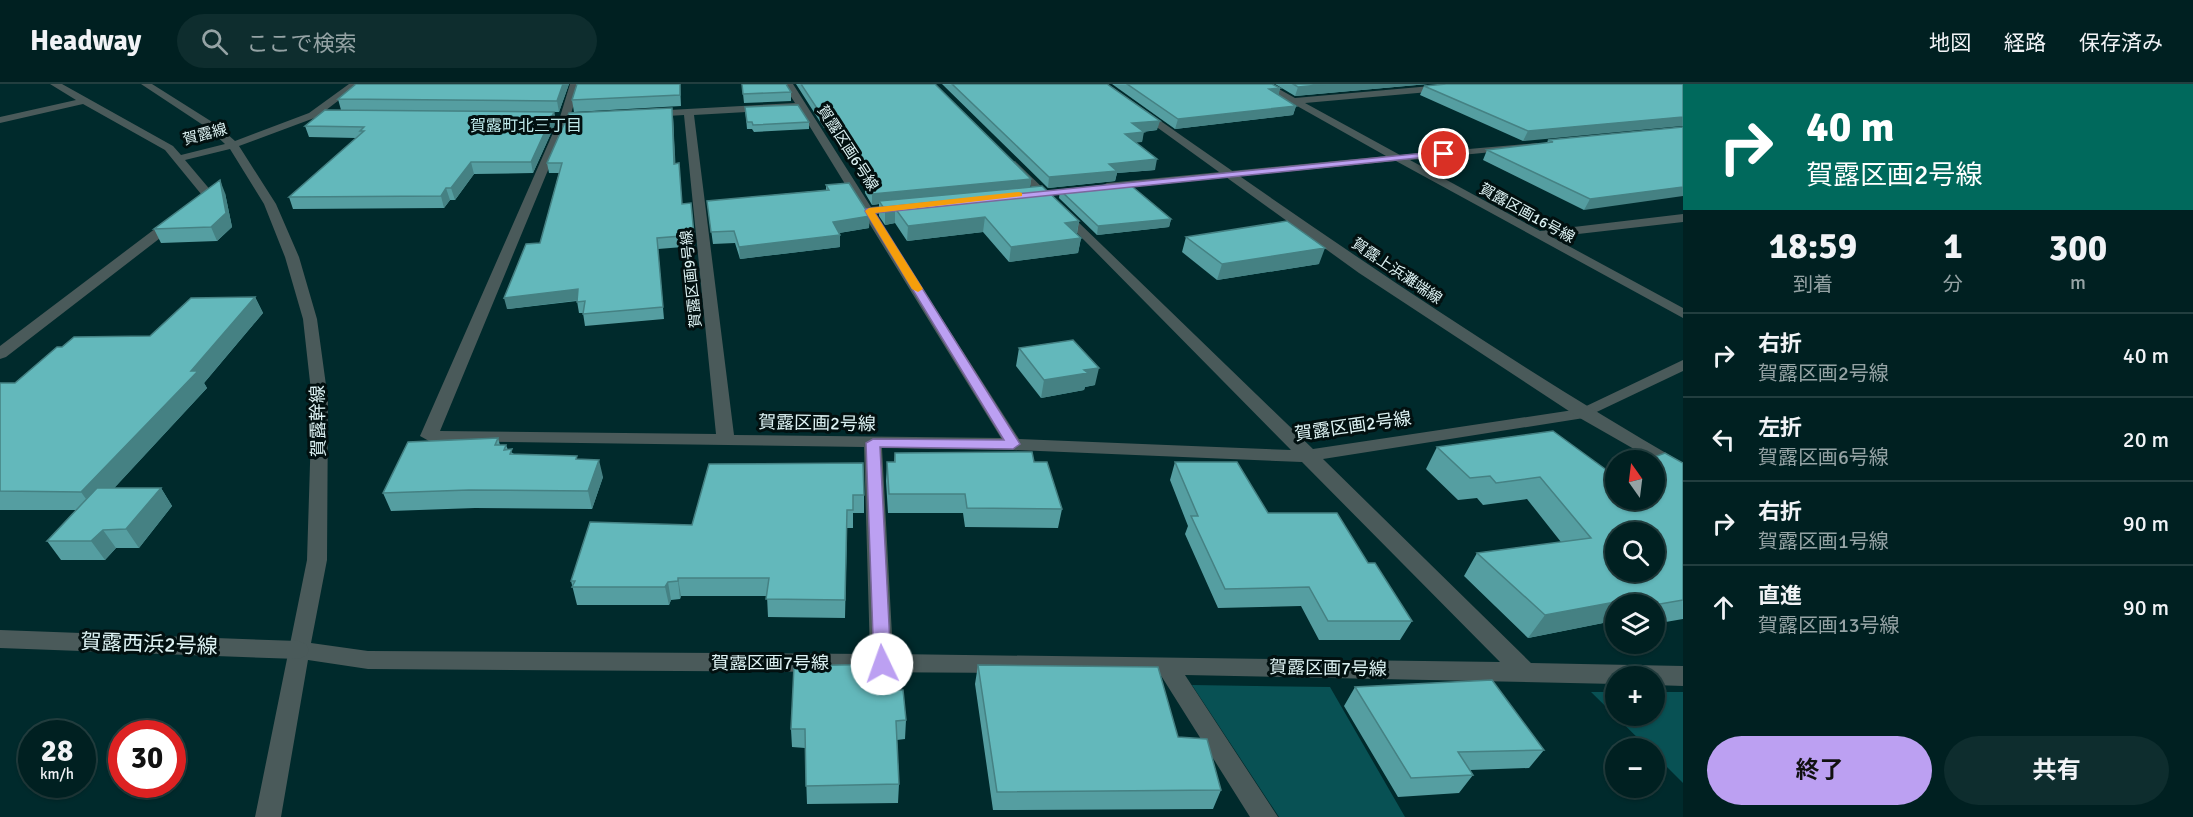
<!DOCTYPE html>
<html lang="ja">
<head>
<meta charset="utf-8">
<style>
  body { margin:0; font-family:Signika,"Noto Sans JP",sans-serif; background:#0e2d2e; color:#f1f3f6; height:100vh; display:flex; flex-direction:column; font-size:22px; white-space:nowrap }
  * { box-sizing:border-box; margin:0 }
  p { font-size:20px; color:#95a3a5 }
  .icon { flex:none; width:33px; height:33px; fill:none; stroke:currentColor; stroke-width:2; stroke-linecap:round; stroke-linejoin:round }
  .map { position:relative; flex:1; overflow:hidden }
  .side { display:flex; flex-direction:column; background:#002021; width:510px }
  .side>* { flex:none }
  .guide { background:#00695c; color:#fff; overflow:hidden }
  .needle { width:39px; rotate:346deg }
  .tools { position:absolute; left:1605px; top:366px; display:grid; gap:12px }
  .tools a { display:grid; place-items:center; width:60px; height:60px; border-radius:50%; background:#002021; box-shadow:0 2px 4px #0004,0 0 0 2px #223e3f; font-size:30px }
  .speed { position:absolute; left:18px; top:636px; display:flex; gap:12px; font-size:30px; font-weight:700; text-align:center }
  .speed>* { display:grid; place-content:center; width:78px; height:78px; border-radius:50%; background:#002021; box-shadow:0 2px 4px #0004,0 0 0 2px #223e3f; line-height:1 }
  .speed small { font-size:15px; font-weight:400 }
  .speed .limit { border:9px solid #d22; background:#fff; color:#111 }
  .pin { position:absolute; display:grid; place-items:center; width:51px; height:51px; color:#fff; margin:-26px; border:3px solid #fff; border-radius:50%; box-shadow:0 2px 6px #0007 }
  .me { position:absolute; width:66px; margin:-33px; rotate:357deg; stroke-linejoin:round; filter:drop-shadow(0 0 4px #0008) }
  .turn { display:flex; align-items:center; gap:21px; height:126px; padding:0 24px; font-size:27px }
  .turn .icon { width:78px; height:78px; stroke-width:2.5 }
  .turn b { display:block; font-size:42px; line-height:51px }
  .eta { display:flex; justify-content:space-evenly; align-items:center; height:102px; text-align:center }
  .eta b { font-size:36px; font-weight:700; line-height:42px }
  .cta { display:flex; gap:12px; margin-top:auto; padding:12px 24px }
  .cta a { flex:1; height:69px; border-radius:36px; background:#bca0f2; color:#111; font-size:24px; font-weight:700; line-height:69px; text-align:center }
  .cta a+a { background:#0e2d2e; color:#f1f3f6 }
  ul { padding:0; list-style:none }
  li { display:flex; align-items:center; gap:18px; height:84px; padding:0 24px; border-top:2px solid #223e3f }
  li div { flex:1 }
  li b { display:block; font-size:22px }
  li em { font-style:normal }
  header { display:flex; align-items:center; gap:36px; box-sizing:border-box; height:84px; padding:0 30px; background:#002021; border-bottom:2px solid #223e3f }
  header strong { font-size:28px }
  nav { display:flex; gap:33px; margin-inline-start:auto; font-size:21px }
  .search { width:420px; height:54px; background:#0e2d2e; display:flex; align-items:center; gap:15px; box-sizing:border-box; padding:0 21px; border-radius:33px; color:#95a3a5; font-size:22px }
  main { display:flex; flex:1; min-height:0 }
  .map>svg:first-child { display:block }
</style>
</head>
<body>
<header>
<strong>Headway</strong>
<div class="search"><svg class="icon" aria-label="search" viewBox="0 0 24 24"><circle cx="10" cy="10" r="6"/><path d="M15 15l6 6"/></svg>ここで検索</div>
<nav><a>地図</a><a>経路</a><a>保存済み</a></nav>
</header>
<main>
<div class="map">
<svg width="1683" height="733" viewBox="0 0 1683 733">
  <rect width="100%" height="100%" fill="#002a2c"/>
  <path fill="#085154" d="M1192,601l138,2 75,130h-126z
    M1591,608h24l1,24h38l1,-24h28v91l-28,-28 -1,-7h-6z"/>
  <g fill="none" stroke-linecap="round" stroke-linejoin="round">
    <path fill="#4a5a5a" fill-rule="evenodd" d="M50,0h12l111,62 8,9 44,-11 -16,-15 -68,-45h11l65,41 18,16 74,-28 40,-29h11l-43,33 -78,29 37,58 23,53 18,62 11,81 -1,160 -16,83 57,8 502,3 -6,-207 -435,-6 -9,-5 140,-319 10,-33h10l-10,33 -130,314 276,3 -32,-319 -33,2 -5,-3 5,-3 144,-8 -12,-19h10l78,123 32,-4 6,4 -6,4 -28,3 144,225 272,11 -280,-284 -2,-2 6,-3 298,288 267,-40 103,-49v11l-99,47 -261,41 208,204 152,3v20l-29,-1v-9h-38v8l-431,-9 93,142h-28l-90,-143 -792,-5 -60,-9 -27,157h-26l52,-257 5,-160 -9,-81 -18,-62 -21,-53 -34,-55 -45,11 27,32v6l-206,159 -6,2v-13l201,-152 -36,-44 -82,-46 -83,19v-6l76,-17zM799,25l202,329 -267,-3 -40,-320zM882,364l131,2 289,12 198,200 -607,-8z
      M1258,0h12l25,14 159,-14h36l-5,3 -180,16 95,52 137,-12v4l-4,1 -123,12 130,71 143,-17v8l-131,15 131,71v10l-287,-157 -289,28 -6,-3 6,-3 279,-27z"/>
    <path fill="#4a5a5a" fill-rule="evenodd" d="M1097,0h11c188,132 376,264 575,379v14l-105,-60 -219,-144z
      M0,546l298,11 8,3 3,6 -3,6 -8,3 -298,-11z"/>
  </g>
  <path fill="#559ea1" d="M356,0h213l-10,28h-5l2,10 -23,51 -59,1 -19,26h-5l-6,8 -151,1 -4,-12 67,-59 -47,-1 -4,-11 36,-16 -3,-11z
    M680,0l1,22 -107,6 -2,-12z
    M742,0l49,8v9l-47,2z
    M796,0h139l96,95 -1,8 49,34 -2,13 4,4 -3,15 -69,9 -26,-30 -76,9 -12,-18 -10,2 -6,-9v-12l-7,1 -7,-12v-11l-34,-54h-7z
    M942,0h165l50,46 -14,2 -1,10h-6l19,28 -38,3 -2,8 -67,7z
    M1112,0h160l8,4 -2,7 18,11 -3,9 -118,14z
    M1275,0h153l-133,12z
    M1683,0l-160,57 -103,-46 4,-9z
    M745,23l64,15v7l-55,3 -2,-3h-5z
    M673,33l2,46 7,41 9,-1 4,43 -37,3 6,70 -79,7 -2,-13h-4l-2,-12 -70,8 33,-66 19,-70h-10l-2,-10z
    M1683,43l-99,83 -101,-50 4,-10 60,-7 1,-3z
    M826,101l43,43 -30,5 1,2v12l-100,12 -5,-16 -22,1 -6,-43 119,-11z
    M1060,106l111,29 -2,8 -72,8 -38,-37z
    M225,109l7,34 -15,14 -56,2 -7,-14z
    M1186,153l133,27 -102,16 -35,-28z
    M255,213l8,16 -59,70 3,5 -93,100h47l11,18 -33,42h-23l-11,12h-44l-14,-19 29,-31h-76v-127h15l135,-47z
    M1019,264l76,37 -10,2 -1,3 -43,8 -25,-32z
    M498,354l2,7h6l2,5 6,4 64,5 25,18 -11,32 -117,-1 -84,3 -8,-18z
    M1437,363l175,27 71,-11v156l-29,5v-20h-38v19l-3,-2 -85,17 -64,-62 13,-23 84,-11 -34,-43 -44,6 -6,-7 -19,2 -32,-31z
    M895,369l139,9 28,47 -4,19 -93,-1 -2,-14h-75l-2,-32 1,-19h7z
    M1175,378l93,51 100,50 44,58 -12,19h-81l-18,-34 -83,2 -33,-74 3,-8 -18,-46z
    M709,380l155,31v18h-11v15h-6l-2,90 -77,-1 -1,-21h-86l-1,3 -9,1 -2,5h-92l-6,-24 121,-56z
    M978,581l200,72 43,53 -8,19 -220,1 -18,-126z
    M1355,603l189,63 -15,18 -59,2 3,5 -14,18 -61,4 -54,-91z
    M886,606l20,30 -1,19 -8,1 2,44 -1,19 -91,1 -2,-56 -13,-1 -1,-18z"/>
  <path fill="#458183" d="M563,0h6l-10,28 -2,-11z
    M1329,0h99l-133,12 3,-9z
    M1280,4l-2,10 -9,-9z
    M1296,22l-3,9 -118,14 3,-10z
    M672,24l1,9 3,56 -2,-9z
    M554,28l2,10 -23,51 -2,-11z
    M1683,33v9l-160,15 5,-10z
    M1160,37l-3,9 -27,3 2,-10z
    M1144,48l-2,10 -19,2 2,-10z
    M1157,75l-2,11 -38,3 -2,8 -67,7 1,-11 60,-13z
    M471,78l3,12 -19,26 -4,-12z
    M1031,95l-1,10 -151,12v3l-7,1v-11z
    M220,96l5,13 7,34 -15,14 -6,-14z
    M1683,103v9l-99,14 6,-11z
    M446,104l4,12 -6,8 -3,-12z
    M895,124v15l-10,2v-15z
    M870,132l-1,12 -36,6v-12z
    M985,133l-2,15 -76,9 1,-15z
    M1171,135l-2,8 -72,8 1,-9z
    M1079,137l-3,16 -11,-14z
    M840,151v12l-100,12 -1,-12z
    M1081,154l-3,15 -69,9 2,-15z
    M1325,164l-6,16 -102,16 5,-16z
    M578,205l2,11 -73,9 -3,-11z
    M255,213l8,16 -59,70 3,5 -113,122 -13,-18 110,-121z
    M1099,284l-4,17 -10,2 -1,3 -43,8 3,-18 40,-10z
    M599,376l4,17 -11,32 -4,-18z
    M161,404l11,18 -33,42 -13,-19z
    M103,446l13,18 -11,12 -14,-19z
    M678,494l3,18 -1,3 -2,-18z
    M668,498l3,18 -2,5 -4,-18z
    M1631,515l-4,5h-11v14l-3,3 -85,17 17,-23z"/>
  <path fill="#63b8bb" stroke="#458183" stroke-width="1.5" fill-rule="evenodd" d="M356,0h207l-6,17 -219,-2z
    M577,0h103v11l-108,5z
    M742,0h44l5,8 -48,2z
    M801,0h134l96,95 -159,15 -7,-12 6,-1 -40,-63 -7,1z
    M952,0h155l53,37 -28,2 12,9 -19,2 32,25 -48,5 8,7 -68,6z
    M1127,0h145l8,4 -11,1 27,17 -118,13z
    M1293,0h36l-31,3z
    M1446,0h237v33l-155,14 -104,-45z
    M798,21l11,17 -56,3 -1,-3h-5l-2,-15z
    M672,24l2,56 5,-1 3,41 9,-1 3,32 -37,3 6,69 -80,7 2,-13 -8,1 1,-13 -74,9 22,-54 14,-1 22,-80h-15l22,-50z
    M325,26l229,2 -23,50h-60l-20,26h-5l-5,8 -152,1 75,-66h-4l4,-4 -59,-1z
    M1683,43v60l-93,12 -103,-49 66,-8 -5,-2z
    M220,96l6,33 -15,14 -57,2z
    M849,99l21,33 -37,6 7,13 -101,12 -5,-16 -23,1 -4,-31 122,-11 -3,-5z
    M1128,99l43,36 -73,7 -38,-36z
    M1042,102l37,35 -14,2 16,15 -70,9 -26,-30 -77,9 -13,-18 -10,2 -6,-9z
    M1287,137l38,27 -103,16 -36,-27z
    M255,213l-64,74h7l-117,121 -81,-1v-108h15l42,-36h5l12,-10 76,-1 41,-38z
    M1073,256l26,28 -15,2 4,3 -44,7 -25,-32z
    M1553,347l59,43 4,-1v27h38v-40h-8l19,-7 18,10v137l-29,5 -16,-1 -7,-5 -86,16 -68,-62 114,-15 -51,-61 -44,6 -6,-7 -20,2 -33,-31zM1616,448h38v40h-38z
    M498,354l-3,7h11l-2,5 8,-1 -2,5 67,2 -1,3 23,1 -11,31 -119,-1 -86,3 25,-51z
    M1032,368l2,10h13l15,47 -95,-1 -2,-14h-76l-2,-32h8v-9z
    M1175,378h62l31,51h69l31,50h7l37,58h-84l-19,-34 -84,2 -34,-73h7z
    M863,379l1,32h-11v15h-6l-2,90 -79,-1 3,-21h-91v3l-10,1 -3,5h-93l3,-6h-4l19,-59 102,3 17,-61z
    M97,404h64l-35,41 -23,1 -12,11h-44z
    M885,580l1,26h17l3,30 -10,1 3,63 -93,2 -1,-57h-14l3,-63z
    M978,581l180,2 20,70 29,2 14,51 -224,2z
    M1492,596l52,70 -86,2 15,23 -62,3 -56,-91z"/>
  <path fill="#bca0f2" stroke="#7a689d" stroke-width="1.5" d="M1444,67l3,4 -572,58 145,231 -7,5 -133,-2 11,217 -2,5h-13l-2,-5 -8,-221 7,-4 131,1 -139,-229 1,-2z"/>
  <path fill="#f59e0b" d="M1019,108l3,1v3l-147,17 48,76 -5,3 -6,-3 -47,-78 4,-3z"/>
  <g text-anchor="middle" stroke-width="6" stroke-linejoin="round" paint-order="stroke">
    <g font-size="15" fill="#ddf2f3" stroke="#021010">
      <text transform="translate(205 50) rotate(-15)" y="5">賀露線</text>
      <text transform="translate(848 64) rotate(57)" y="5">賀露区画6号線</text>
      <text transform="translate(1527 129) rotate(29)" y="5">賀露区画16号線</text>
      <text transform="translate(1397 187) rotate(34)" y="5">賀露上浜灘端線</text>
      <text transform="translate(691 195) rotate(-96)" y="5">賀露区画9号線</text>
    </g>
    <g font-size="16" fill="#bee9ea" stroke="#021010">
      <text x="526" y="47">賀露町北三丁目</text>
    </g>
    <g font-size="18" fill="#ddf2f3" stroke="#021010">
      <text transform="translate(318 337) rotate(-91)" y="6">賀露幹線</text>
      <text transform="translate(817 339) rotate(1)" y="6">賀露区画2号線</text>
      <text transform="translate(1353 342) rotate(-8)" y="6">賀露区画2号線</text>
      <text x="770" y="585">賀露区画7号線</text>
      <text transform="translate(1328 584) rotate(1)" y="6">賀露区画7号線</text>
    </g>
    <g font-size="21" fill="#ddf2f3" stroke="#021010">
      <text transform="translate(149 560) rotate(2)" y="7">賀露西浜2号線</text>
    </g>
  </g>
</svg>
<div class="tools">
<a><svg class="needle" viewBox="-14 -14 28 28"><path d="M0-13l5 13h-10z" fill="#e53935"/><path d="M0 13l5-13h-10z" fill="#95a3a5"/></svg></a>
<a><svg class="icon" aria-label="search" viewBox="0 0 24 24"><circle cx="10" cy="10" r="6"/><path d="M15 15l6 6"/></svg></a>
<a><svg class="icon" aria-label="layers" viewBox="0 0 24 24"><path d="M12 4l9 5-9 5-9-5zM3 14l9 5 9-5"/></svg></a>
<a>+</a>
<a>−</a>
</div>
<div class="speed"><div>28<small>km/h</small></div><div class="limit">30</div></div>
<div class="pin" style="left:1444px;top:70px;background:#d93025"><svg class="icon" aria-label="arrive" viewBox="0 0 24 24"><path d="M6 21V4h12l-3 4 3 4H6"/></svg></div>
<svg class="me" style="left:882px;top:580px" viewBox="-20 -20 40 40"><circle r="19" fill="#fff"/><path d="M0-13L10 11 0 6-10 11z" fill="#bca0f2"/></svg>
</div>
<section class="side">
<div class="guide">
<div class="turn"><svg class="icon" aria-label="right" viewBox="0 0 24 24"><path d="M7 20v-9h11M14 6l5 5-5 5"/></svg><div><b>40 m</b>賀露区画2号線</div></div>
</div>
<div class="eta">
<div><b>18:59</b><p>到着</p></div>
<div><b>1</b><p>分</p></div>
<div><b>300</b><p>m</p></div>
</div>
<ul>
<li><svg class="icon" aria-label="right" viewBox="0 0 24 24"><path d="M7 20v-9h11M14 6l5 5-5 5"/></svg><div><b>右折</b><p>賀露区画2号線</p></div><em>40 m</em></li>
<li><svg class="icon" aria-label="left" viewBox="0 0 24 24"><path d="M17 20v-9H6M10 6l-5 5 5 5"/></svg><div><b>左折</b><p>賀露区画6号線</p></div><em>20 m</em></li>
<li><svg class="icon" aria-label="right" viewBox="0 0 24 24"><path d="M7 20v-9h11M14 6l5 5-5 5"/></svg><div><b>右折</b><p>賀露区画1号線</p></div><em>90 m</em></li>
<li><svg class="icon" aria-label="ahead" viewBox="0 0 24 24"><path d="M12 20V5M6 11l6-6 6 6"/></svg><div><b>直進</b><p>賀露区画13号線</p></div><em>90 m</em></li>
</ul>
<div class="cta"><a>終了</a><a>共有</a></div>
</section>
</main>
</body>
</html>
